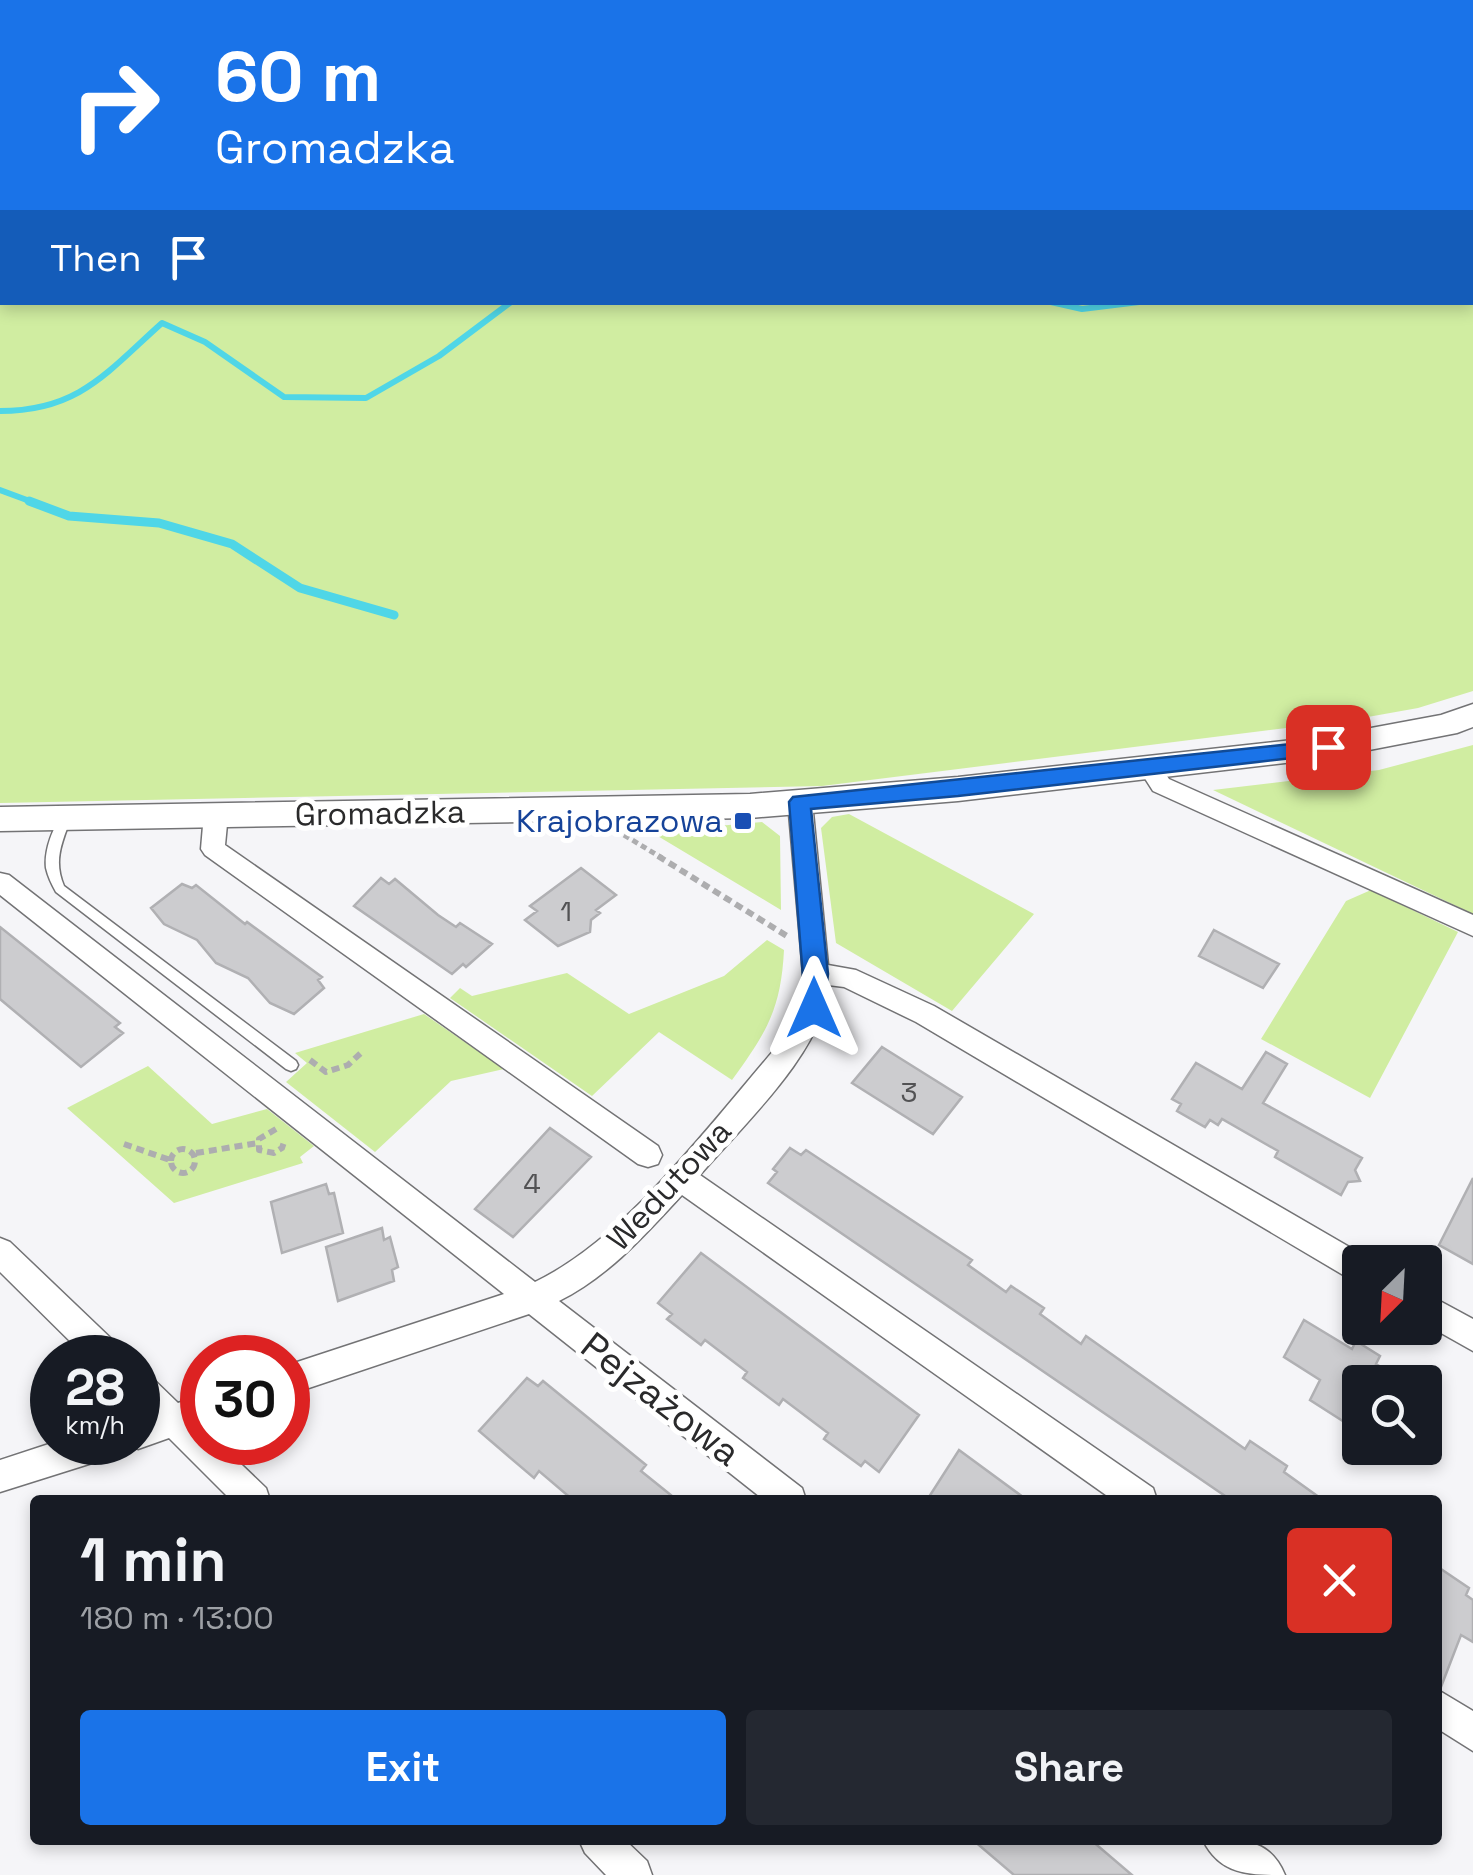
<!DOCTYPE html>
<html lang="en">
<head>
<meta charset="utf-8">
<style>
  body { margin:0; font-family:"Space Grotesk",sans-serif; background:#242831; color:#f1f3f6; height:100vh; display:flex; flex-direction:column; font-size:38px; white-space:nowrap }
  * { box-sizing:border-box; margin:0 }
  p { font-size:32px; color:#9ea1a6 }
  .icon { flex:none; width:55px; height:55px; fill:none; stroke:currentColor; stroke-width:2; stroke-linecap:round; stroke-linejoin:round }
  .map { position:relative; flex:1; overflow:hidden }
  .details { position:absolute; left:30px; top:1495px; width:1412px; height:350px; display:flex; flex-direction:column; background:#171b24; border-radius:10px; box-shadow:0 5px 15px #0003 }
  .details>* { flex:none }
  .guide { position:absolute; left:0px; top:0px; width:1475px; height:305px; box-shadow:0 5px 15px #0003; background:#1a73e8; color:#fff; overflow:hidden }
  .needle { width:65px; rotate:204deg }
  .controls { position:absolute; left:1342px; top:1245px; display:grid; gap:20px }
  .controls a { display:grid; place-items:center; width:100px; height:100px; border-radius:10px; background:#171b24; box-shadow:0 5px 15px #0003; font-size:50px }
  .speed { position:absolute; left:30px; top:1335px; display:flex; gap:20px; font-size:50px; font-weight:700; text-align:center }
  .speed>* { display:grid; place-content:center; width:130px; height:130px; border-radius:50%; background:#171b24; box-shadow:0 5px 15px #0003; line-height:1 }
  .speed small { font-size:25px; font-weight:400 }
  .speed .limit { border:15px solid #d22; background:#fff; color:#111 }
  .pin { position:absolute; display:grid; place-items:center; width:85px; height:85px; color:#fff; margin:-42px; border-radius:20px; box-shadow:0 5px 15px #0006 }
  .me { position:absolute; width:110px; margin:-55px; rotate:0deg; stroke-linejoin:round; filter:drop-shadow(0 0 8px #0008) }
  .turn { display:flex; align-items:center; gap:35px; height:210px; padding:0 50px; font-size:45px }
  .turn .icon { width:130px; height:130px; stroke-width:2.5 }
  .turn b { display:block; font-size:70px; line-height:85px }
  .then { display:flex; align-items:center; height:95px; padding:0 50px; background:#0003; gap:20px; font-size:38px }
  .round { display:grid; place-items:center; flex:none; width:105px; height:105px; border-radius:10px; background:#242831 }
  .overview { display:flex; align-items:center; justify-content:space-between; height:170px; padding:0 50px }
  h1 { font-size:60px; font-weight:800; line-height:75px }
  .action { display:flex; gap:20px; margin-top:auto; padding:20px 50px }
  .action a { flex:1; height:115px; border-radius:10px; background:#1a73e8; color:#fff; font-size:40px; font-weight:800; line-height:115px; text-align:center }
  .action a+a { background:#242831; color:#f1f3f6 }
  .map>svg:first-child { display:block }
</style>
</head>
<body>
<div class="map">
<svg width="1473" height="1875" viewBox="0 0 1473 1875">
  <rect width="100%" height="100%" fill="#f5f5f8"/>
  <path fill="#d0eda1" d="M1420,0h53v691l-55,17 -67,12 -529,66 -822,17v-764l2,263h1470v-300h-57z
    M1473,745v169l-260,-124 166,-20z
    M849,814l185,100 -82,97 -116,-68 -15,-115 11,-11z
    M762,822l18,14 1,74 -130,-78z
    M1371,890l87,42 -88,166 -109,-59 85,-138z
    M767,940l17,10c-3,60 -18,83 -52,130l-73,-48 -67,64 -142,-98 10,-10 12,8 95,-23 62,41 95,-38z
    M424,1014l80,55 -53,12 -76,71 -89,-70 21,-19 -12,-10z
    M148,1066l64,58 55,-15 47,37 -14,11 3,6 -129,40 -107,-95z"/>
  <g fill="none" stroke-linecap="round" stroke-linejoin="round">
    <path stroke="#4fd6e7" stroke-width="6" d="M1051,302l31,7 57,-7
      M0,411c79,0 107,-39 162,-88l43,19 79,55 82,1 73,-42 72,-54
      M0,490l35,13"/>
    <path stroke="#4fd6e7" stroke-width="9" d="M29,501l40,15 90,7 73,21 68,44 94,27"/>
  </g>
  <path fill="#cccccf" stroke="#b0b0b3" stroke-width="2.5" d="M581,868l35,27 -20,15 4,3 -9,7 -1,12 -32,14 -33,-26 12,-9 -7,-5z
    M381,878l8,6 6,-5 43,36 18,12 4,-4 32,21 -26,23 -3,-3 -11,10 -98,-68z
    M182,884l10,4 4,-3 49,39 2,-2 75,55 -4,3 6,8 -30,26 -24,-11 -22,-25 -32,-15 -19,-23 -33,-16 -13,-16z
    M0,927l120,96 -5,4 8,6 -42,34 -81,-68z
    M1214,930l65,34 -16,24 -64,-32z
    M882,1047l80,50 -29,37 -81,-51z
    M1266,1052l21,12 -24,39 99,55 -7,12 5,11 -12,1 -7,13 -66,-38 3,-6 -56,-32 -4,6 -8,-5 -5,7 -28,-16 4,-7 -9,-5 24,-36 46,26z
    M550,1128l41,29 -78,80 -38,-28z
    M790,1148l11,7 5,-5 166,110 -4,5 38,27 5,-6 33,22 -4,6 41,30 5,-8 159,113 5,-8 37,25 -3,6 39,28h-92l-463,-317 9,-11 -4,-3z
    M1473,1178v86l-34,-19z
    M326,1184l3,10 5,-1 9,40 -61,20 -11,-51z
    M382,1228l2,12 6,-3 8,30 -6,3 2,11 -56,20 -12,-54z
    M701,1253l218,162 -40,57 -14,-11 -4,5 -37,-27 4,-6 -45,-34 -4,6 -36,-27 4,-6 -42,-32 -4,5 -34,-26 5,-5 -14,-11z
    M1304,1320l48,29 4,-8 24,15 -4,8 29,18h-45v50l-50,-32 10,-20 -36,-23z
    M527,1378l11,8 5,-5 103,84 -5,6 36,29h-104l-34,-29 -5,7 -55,-47z
    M959,1450l68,50h-100z
    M1438,1567l31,21 -3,7 7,5v42l-12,-7 -20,52 -3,-1z
    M973,1840h118l41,35h-118z"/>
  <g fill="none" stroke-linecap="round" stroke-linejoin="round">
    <g stroke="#737375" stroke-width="3">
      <path id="lane" d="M65,814l6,4c-9,24 -18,43 -7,68l232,175 2,4 -2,4 -5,2 -5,-2 -230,-177c-4,-7 -8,-15 -10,-24 -2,-17 7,-44 19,-54z"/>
    </g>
    <g stroke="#737375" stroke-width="3">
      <path id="street" d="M1148,758l8,2 13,19 304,136v21l-320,-145 -16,-25z
        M800,794l12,8 16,163 28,5 78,36 436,253 2,3h-12v21l-10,-4 -434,-257 -72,-35 -16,-2c-3,65 -86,141 -128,190l453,313 4,12h-44l-431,-305c-37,40 -73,81 -123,106l243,187 4,12h-42l-235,-186 -241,81v-30l216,-71 -504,-399v-22l9,2 526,407c96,-46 182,-168 253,-248l13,-26 2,-34 -15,-172z
        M216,805l12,9 -3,31 433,301 4,9 -4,9 -10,3 -10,-3 -433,-309 -4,-6 3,-35z
        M0,1238l10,4 110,105 4,11h-37l-87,-86z
        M1425,1293l48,26v32l-48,-27z
        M138,1371l11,4 29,28 24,-8v47h16l48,46 4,12h-39l-62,-62 -31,11 -11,-5 11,-2v-25l7,-2 -7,-8z
        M55,1442h69l-5,11 -11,5 -108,34v-32z
        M1438,1690l35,21v40l-35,-22z
        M579,1840h46l22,21 5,14h-46l-21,-22z
        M1203,1840c36,0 66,-4 82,35 -36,0 -65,0 -82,-35z"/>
    </g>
    <g stroke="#737375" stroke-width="3">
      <path id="secondary" d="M1473,704v23l-16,6 -129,25 -370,43 -208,17 -750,13v-24l750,-13 208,-17 370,-41 113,-21z"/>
    </g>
    <path stroke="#adadaf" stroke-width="4" stroke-dasharray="4 2.5" stroke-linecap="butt" d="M941,2l29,-2"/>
    <path stroke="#adadaf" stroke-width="5" stroke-dasharray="6 4" stroke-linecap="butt" d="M624,835l38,23"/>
    <path stroke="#adadaf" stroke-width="6" stroke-dasharray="8 5" stroke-linecap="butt" d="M658,856l129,80
      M310,1060l16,12 22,-7 15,-14
      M276,1129l-17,10v11l15,3 8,-5 3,-9
      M124,1144l46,16
      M171 1161a12 12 0 1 1 24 0a12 12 0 1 1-24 0Z
      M196,1153l62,-10"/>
    <use href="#lane" fill="#fff" fill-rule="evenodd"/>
    <use href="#street" fill="#fff" fill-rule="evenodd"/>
    <use href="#secondary" fill="#fff" fill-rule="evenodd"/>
  </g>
  <path fill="#1a73e8" stroke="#114b97" stroke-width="2.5" d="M1328,740l10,7 -10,7 -370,42 -147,13 17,165 -5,41h-17l-17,-213 4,-5z"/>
  <rect fill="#1a4fb4" stroke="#fff" stroke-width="4" x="733" y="811" width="20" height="20" rx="5"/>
  <g text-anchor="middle" stroke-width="10" stroke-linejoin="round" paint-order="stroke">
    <g font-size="28" fill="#525254">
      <text x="566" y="921">1</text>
      <text x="909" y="1102">3</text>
      <text x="532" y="1193">4</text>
    </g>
    <g font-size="32" fill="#2a2a2b" stroke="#fff">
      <text transform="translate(380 813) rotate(-1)" y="11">Gromadzka</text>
      <text transform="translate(669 1185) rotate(-47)" y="11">Wedutowa</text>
    </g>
    <g font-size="32" fill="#164399" stroke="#fff" text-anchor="end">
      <text x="723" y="832">Krajobrazowa</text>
    </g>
    <g font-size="38" fill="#2a2a2b" stroke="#fff">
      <text transform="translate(661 1399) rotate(38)" y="13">Pejzażowa</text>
    </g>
  </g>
</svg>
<div class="controls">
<a><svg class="needle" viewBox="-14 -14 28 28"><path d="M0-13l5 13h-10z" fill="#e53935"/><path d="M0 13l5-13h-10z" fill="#9ea1a6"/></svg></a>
<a><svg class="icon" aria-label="search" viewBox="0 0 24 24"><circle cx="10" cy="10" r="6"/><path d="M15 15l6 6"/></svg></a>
</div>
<div class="speed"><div>28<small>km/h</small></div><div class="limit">30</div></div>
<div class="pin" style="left:1328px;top:747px;background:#d93025"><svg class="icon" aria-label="arrive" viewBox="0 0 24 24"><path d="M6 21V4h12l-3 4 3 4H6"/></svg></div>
<svg class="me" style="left:814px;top:1008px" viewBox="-20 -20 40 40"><path d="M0-17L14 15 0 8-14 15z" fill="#1a73e8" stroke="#fff" stroke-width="4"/></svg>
<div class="guide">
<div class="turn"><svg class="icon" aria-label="right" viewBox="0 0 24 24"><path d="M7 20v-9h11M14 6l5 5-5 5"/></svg><div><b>60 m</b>Gromadzka</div></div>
<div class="then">Then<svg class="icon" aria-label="arrive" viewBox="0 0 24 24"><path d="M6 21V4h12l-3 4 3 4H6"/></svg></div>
</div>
<section class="details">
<div class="overview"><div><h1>1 min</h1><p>180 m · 13:00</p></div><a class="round" style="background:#d93025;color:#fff"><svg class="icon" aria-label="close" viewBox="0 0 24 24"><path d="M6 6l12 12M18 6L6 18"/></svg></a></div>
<div class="action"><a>Exit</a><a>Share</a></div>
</section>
</div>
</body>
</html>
